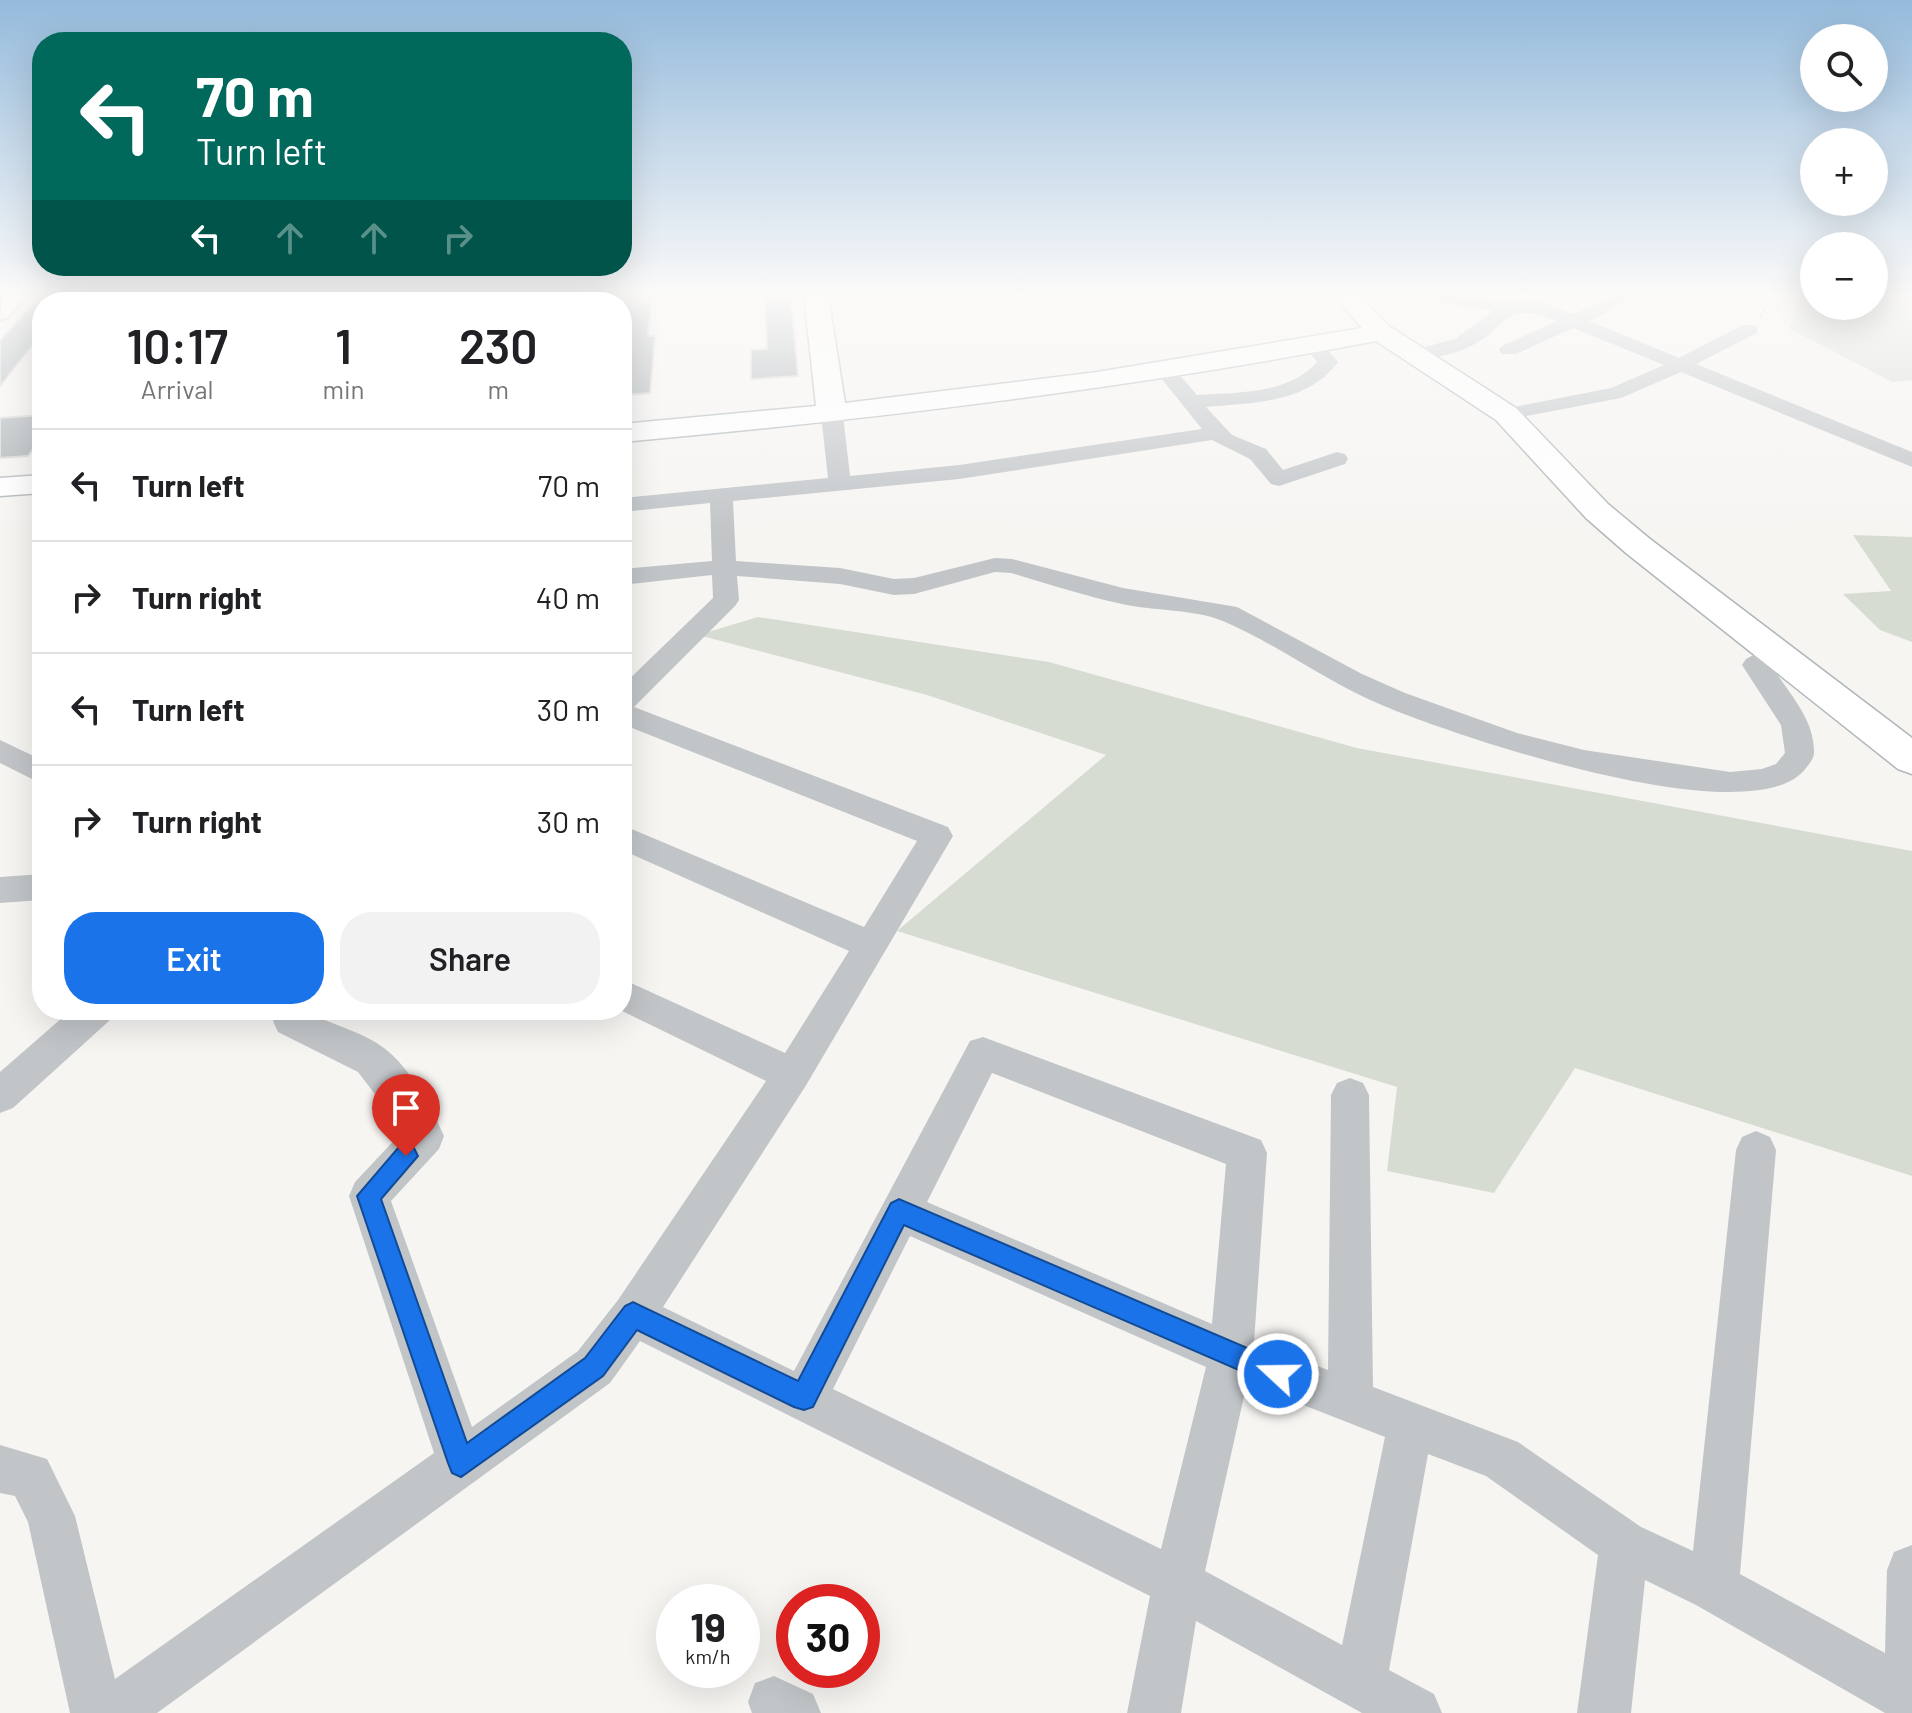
<!DOCTYPE html>
<html lang="en">
<head>
<meta charset="utf-8">
<style>
  body { margin:0; font-family:Barlow,sans-serif; background:#f2f2f2; color:#202124; height:100vh; display:flex; flex-direction:column; font-size:30px; white-space:nowrap }
  * { box-sizing:border-box; margin:0 }
  p { font-size:26px; color:#757577 }
  .icon { flex:none; width:44px; height:44px; fill:none; stroke:currentColor; stroke-width:2; stroke-linecap:round; stroke-linejoin:round }
  .map { position:relative; flex:1; overflow:hidden }
  .side { position:absolute; left:32px; top:292px; width:600px; height:728px; display:flex; flex-direction:column; background:#fff; border-radius:32px; box-shadow:0 8px 32px #0002 }
  .side>* { flex:none }
  .guide { position:absolute; left:32px; top:32px; width:600px; height:244px; border-radius:32px; box-shadow:0 8px 32px #0002; background:#00695c; color:#fff; overflow:hidden }
  .controls { position:absolute; left:1800px; top:24px; display:grid; gap:16px }
  .controls a { display:grid; place-items:center; width:88px; height:88px; border-radius:50%; background:#fff; box-shadow:0 8px 32px #0002; font-size:40px }
  .speed { position:absolute; left:656px; top:1584px; display:flex; gap:16px; font-size:40px; font-weight:700; text-align:center }
  .speed>* { display:grid; place-content:center; width:104px; height:104px; border-radius:50%; background:#fff; box-shadow:0 8px 32px #0002; line-height:1 }
  .speed small { font-size:20px; font-weight:400 }
  .speed .limit { border:12px solid #d22; background:#fff; color:#111 }
  .pin { position:absolute; display:grid; place-items:center; width:68px; height:68px; color:#fff; margin:-82px -34px; border-radius:50% 50% 50% 0; rotate:-45deg; box-shadow:0 0 8px #0007 }
  .pin .icon { rotate:45deg }
  .me { position:absolute; width:88px; margin:-44px; rotate:291deg; stroke-linejoin:round; filter:drop-shadow(0 0 6px #0008) }
  .turn { display:flex; align-items:center; gap:28px; height:168px; padding:0 32px; font-size:36px }
  .turn .icon { width:104px; height:104px; stroke-width:2.5 }
  .turn b { display:block; font-size:56px; line-height:68px }
  .lanes { display:flex; align-items:center; height:76px; padding:0 32px; background:#0003; justify-content:center; gap:40px; direction:ltr }
  .lanes .off { opacity:.35 }
  .eta { display:flex; justify-content:space-evenly; align-items:center; height:136px; text-align:center }
  .eta b { font-size:48px; font-weight:600; line-height:56px }
  .action { display:flex; gap:16px; margin-top:auto; padding:16px 32px }
  .action a { flex:1; height:92px; border-radius:32px; background:#1a73e8; color:#fff; font-size:32px; font-weight:600; line-height:92px; text-align:center }
  .action a+a { background:#f2f2f2; color:#202124 }
  ul { padding:0; list-style:none }
  li { display:flex; align-items:center; gap:24px; height:112px; padding:0 32px; border-top:2px solid #e0e0e0 }
  li div { flex:1 }
  li b { display:block; font-size:30px }
  li em { font-style:normal }
  .map>svg:first-child { display:block }
</style>
</head>
<body>
<div class="map">
<svg width="1912" height="1713" viewBox="0 0 1912 1713">
  <rect width="100%" height="100%" fill="#f6f5f2"/>
  <path fill="#d7dcd3" d="M1802,295h12v11h60v-11h38v85l-20,2 -103,-54z
    M1853,535l59,2v105l-32,-12 -37,-36 48,-3z
    M758,617l291,45 308,86 555,103v325l-337,-108 -81,125 -107,-22 10,-84 -500,-156 209,-176 -179,-60 -229,-60z"/>
  <path fill="#a8b0b5" stroke="#d7d7d5" stroke-width="2" d="M40,295l2,38 -42,53v-45z
    M622,295h30l-4,41h7l-5,57 -28,2z
    M791,299l7,77 -47,3v-29l16,-1 -2,-49z
    M42,415v22l-14,19 -28,2v-40z"/>
  <g fill="none" stroke-linecap="round" stroke-linejoin="round">
    <g stroke="#b1b7bb" stroke-width="3">
      <path id="secondary" d="M804,295h24l17,108 252,-31 265,-44 -29,-33h26l30,31 127,82 92,96 42,35 262,199v36l-14,-5 -272,-216 -40,-35 -90,-98 -120,-79c-251,48 -501,78 -754,101v-18l194,-18z
        M42,475v18l-42,3v-18z"/>
    </g>
    <g stroke="#b2b6b9" stroke-width="3">
      <path id="highway" d="M2,295h25l-18,22 -9,3z"/>
    </g>
    <path stroke="#b9bcbe" stroke-width="3" stroke-dasharray="3 3" stroke-linecap="butt" d="M1760,316l16,-21"/>
    <path fill="#c1c5c8" fill-rule="evenodd" d="M267,295h9v7h-10z"/>
    <path fill="#c1c5c8" fill-rule="evenodd" d="M1420,295h40l49,8 25,-4 39,15 43,-19h23l-50,26 90,37 64,-33h14v8l-61,31 216,88v15l-231,-95 -60,26 -115,22 -7,-2 -4,-4 4,-4 112,-22 53,-23 -91,-37 -57,26h-14l-3,-4 3,-4 55,-25c-57,-23 -46,7 -90,27 -15,7 -34,9 -50,13l-7,-2 -3,-4 3,-4 45,-12 38,-28 -64,-11z
      M1313,339l7,2 18,21c-30,41 -85,41 -132,45l26,28 34,14 17,21 54,-18 8,2 3,5 -3,5 -66,22 -8,-2 -21,-25 -38,-19 -253,39 -226,22 3,60 104,7 54,11 20,-1 81,-20 17,1 111,29 114,19 125,67 43,19 112,40 67,17 146,22 32,-3 14,-5 9,-11 -4,-28 -39,-60 4,-6 30,-16 10,3 3,6 -17,15c17,26 43,53 42,86 0,5 -4,10 -8,15 -52,70 -351,-32 -422,-62 -56,-23 -105,-61 -161,-85 -29,-12 -69,-10 -101,-17 -37,-8 -74,-20 -111,-31l-16,-1 -81,22 -20,1 -54,-11 -103,-8 2,24 -4,6 -101,101 314,120 5,9 -148,251 -142,220 131,64 176,-330 13,-4 278,103 6,13 -13,189 74,28 3,-275 6,-12 13,-5 13,5 6,12 4,292 145,55 123,85 52,24 43,-401 6,-13 14,-6 14,6 6,13 -36,424 145,79 2,-83 7,-18 18,-7v168h-27l-189,-108 -51,-25 -14,133h-54l21,-158 -112,-79 -58,-22 -39,216 45,24 8,19h-80l-166,-92 -15,92h-54l23,-117 -510,-255 -30,42 -453,330h-87l-42,-191 -13,-26 -15,-3v-48l47,14 28,57 40,163 319,-226 -85,-257 6,-14 48,-51 -45,-59 -80,-40 -5,-11 5,-11h41l-3,6c21,10 50,18 68,32 27,21 47,58 60,88l-5,13 -48,52 81,226 106,-76 40,-51 148,-219 -146,-71 2,-31 163,74 64,-102 -227,-101v-25l242,102 53,-86 -295,-117v-38l91,-88 -1,-23 -90,10v-16l90,-8 -2,-58 -88,9v-14l206,-20 -7,-63 11,-6 11,6 7,61 109,-11 243,-36 -45,-56 -3,-4 3,-4h14l26,30c40,-3 91,0 120,-33l-14,-17zM992,1073l234,91 -14,160 -285,-122zM910,1236l296,131 -45,182 -328,-160zM1247,1383l138,54 -43,208 -137,-74z
      M0,740l42,20v24l-42,-21z
      M42,874v26l-42,3v-26z
      M71,1010h43l-5,11 -96,87 -13,5v-41z
      M774,1676l39,18 8,19h-69l-4,-11 7,-19z"/>
    <use href="#secondary" fill="#fff" fill-rule="evenodd"/>
    <use href="#highway" fill="#fff" fill-rule="evenodd"/>
  </g>
  <linearGradient id="sky" x2="0" y2="1"><stop stop-color="#94badb"/><stop offset="0.55" stop-color="#fbfaf9"/><stop offset="1" stop-color="#fbfaf9" stop-opacity="0"/></linearGradient>
  <rect width="1912" height="534" fill="url(#sky)"/>
  <path fill="#1a73e8" stroke="#114b97" stroke-width="2" d="M406,1145l8,3 4,8 -37,43 86,244 118,-85 40,-52 8,-4 165,79 93,-178 8,-4 388,166 4,9 -4,9 -9,4 -374,-162 -91,182 -9,3 -10,-3 -157,-77 -34,46 -142,101 -9,-4 -4,-10 -91,-267 41,-48z"/>
</svg>
<div class="controls">
<a><svg class="icon" aria-label="search" viewBox="0 0 24 24"><circle cx="10" cy="10" r="6"/><path d="M15 15l6 6"/></svg></a>
<a>+</a>
<a>−</a>
</div>
<div class="speed"><div>19<small>km/h</small></div><div class="limit">30</div></div>
<div class="pin" style="left:406px;top:1156px;background:#d93025"><svg class="icon" aria-label="arrive" viewBox="0 0 24 24"><path d="M6 21V4h12l-3 4 3 4H6"/></svg></div>
<svg class="me" style="left:1278px;top:1374px" viewBox="-20 -20 40 40"><circle r="17" fill="#1a73e8" stroke="#fff" stroke-width="3"/><path d="M0-11L8 9 0 5-8 9z" fill="#fff"/></svg>
<div class="guide">
<div class="turn"><svg class="icon" aria-label="left" viewBox="0 0 24 24"><path d="M17 20v-9H6M10 6l-5 5 5 5"/></svg><div><b>70 m</b>Turn left</div></div>
<div class="lanes"><svg class="icon" aria-label="left" viewBox="0 0 24 24"><path d="M17 20v-9H6M10 6l-5 5 5 5"/></svg><svg class="icon off" aria-label="ahead" viewBox="0 0 24 24"><path d="M12 20V5M6 11l6-6 6 6"/></svg><svg class="icon off" aria-label="ahead" viewBox="0 0 24 24"><path d="M12 20V5M6 11l6-6 6 6"/></svg><svg class="icon off" aria-label="right" viewBox="0 0 24 24"><path d="M7 20v-9h11M14 6l5 5-5 5"/></svg></div>
</div>
<section class="side">
<div class="eta">
<div><b>10:17</b><p>Arrival</p></div>
<div><b>1</b><p>min</p></div>
<div><b>230</b><p>m</p></div>
</div>
<ul>
<li><svg class="icon" aria-label="left" viewBox="0 0 24 24"><path d="M17 20v-9H6M10 6l-5 5 5 5"/></svg><div><b>Turn left</b></div><em>70 m</em></li>
<li><svg class="icon" aria-label="right" viewBox="0 0 24 24"><path d="M7 20v-9h11M14 6l5 5-5 5"/></svg><div><b>Turn right</b></div><em>40 m</em></li>
<li><svg class="icon" aria-label="left" viewBox="0 0 24 24"><path d="M17 20v-9H6M10 6l-5 5 5 5"/></svg><div><b>Turn left</b></div><em>30 m</em></li>
<li><svg class="icon" aria-label="right" viewBox="0 0 24 24"><path d="M7 20v-9h11M14 6l5 5-5 5"/></svg><div><b>Turn right</b></div><em>30 m</em></li>
</ul>
<div class="action"><a>Exit</a><a>Share</a></div>
</section>
</div>
</body>
</html>
